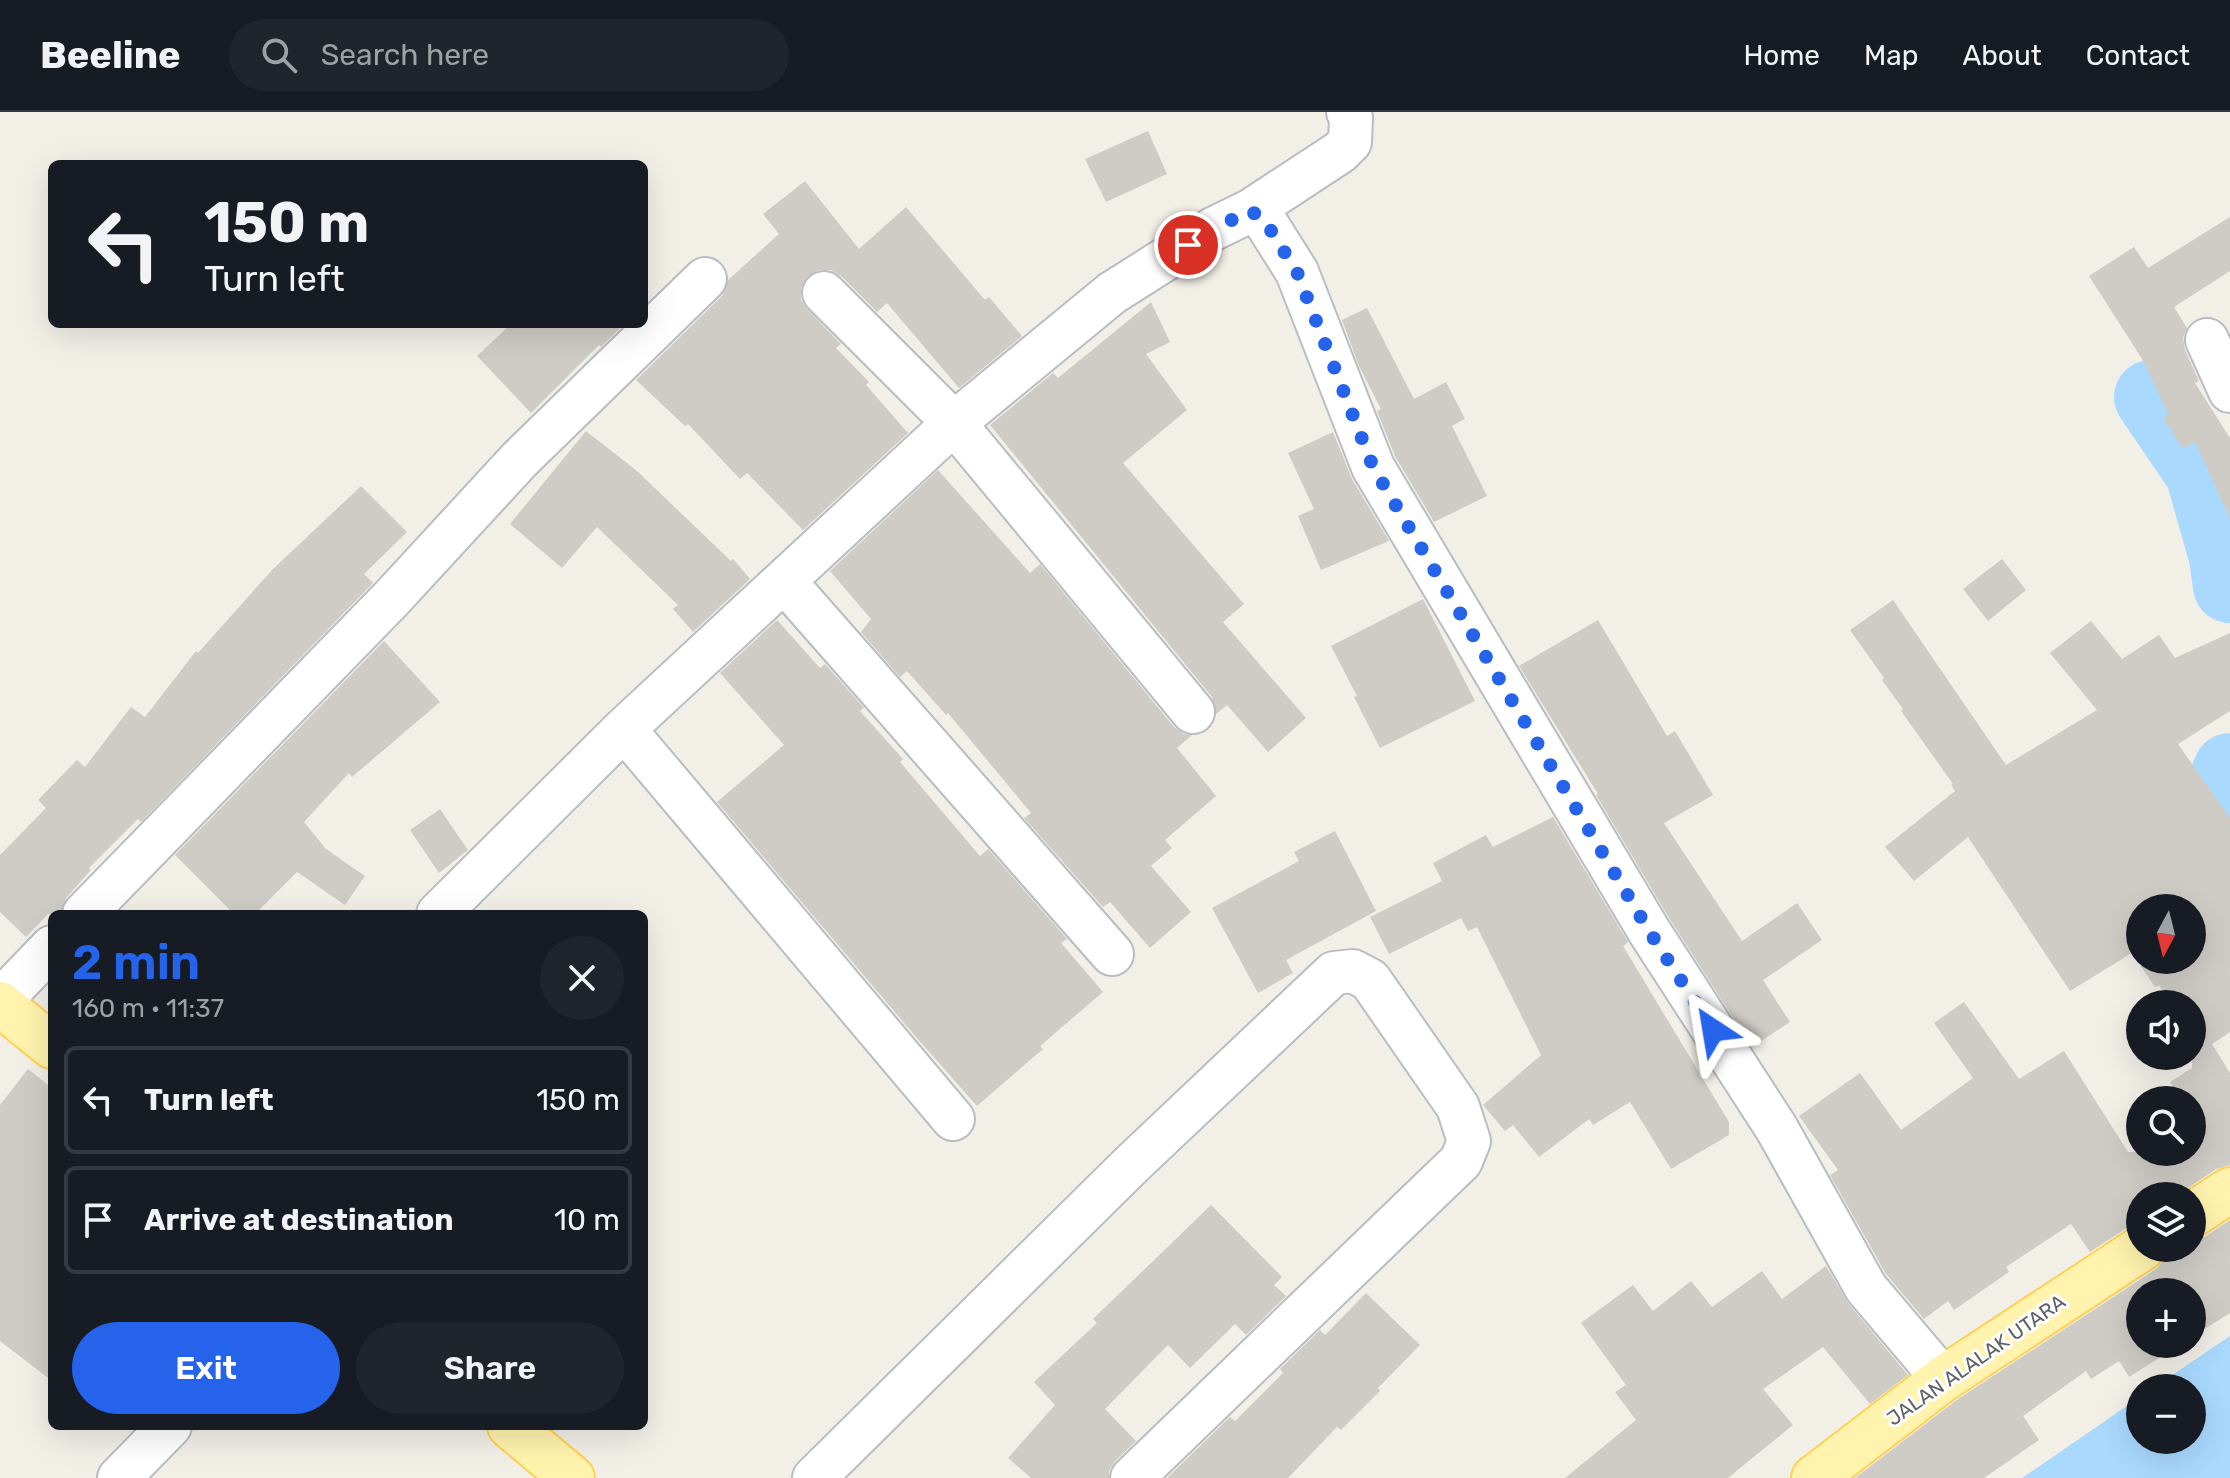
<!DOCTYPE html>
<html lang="en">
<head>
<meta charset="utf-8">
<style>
  body { margin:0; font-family:Rubik,sans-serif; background:#20242c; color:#f1f3f6; height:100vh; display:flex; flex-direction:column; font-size:30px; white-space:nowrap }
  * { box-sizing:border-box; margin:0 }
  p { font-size:26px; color:#9ea1a6 }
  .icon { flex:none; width:44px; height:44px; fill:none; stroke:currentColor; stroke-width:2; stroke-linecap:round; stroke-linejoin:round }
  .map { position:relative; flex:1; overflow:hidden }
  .details { position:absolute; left:48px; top:798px; width:600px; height:520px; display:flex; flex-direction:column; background:#171b24; border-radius:12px; box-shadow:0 8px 32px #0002 }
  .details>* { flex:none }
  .banner { position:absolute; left:48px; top:48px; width:600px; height:168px; border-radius:12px; box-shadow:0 8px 32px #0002; background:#171b24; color:#f1f3f6; overflow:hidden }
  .needle { width:52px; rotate:187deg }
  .controls { position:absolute; left:2126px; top:782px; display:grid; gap:16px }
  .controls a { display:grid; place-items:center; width:80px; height:80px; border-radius:50%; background:#171b24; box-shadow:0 8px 32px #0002; font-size:40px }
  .pin { position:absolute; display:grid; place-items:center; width:68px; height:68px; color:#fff; margin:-34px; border:4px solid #fff; border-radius:50%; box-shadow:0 2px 8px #0007 }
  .me { position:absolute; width:88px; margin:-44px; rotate:327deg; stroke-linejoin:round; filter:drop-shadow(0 0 6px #0008) }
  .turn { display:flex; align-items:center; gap:28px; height:168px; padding:0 24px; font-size:36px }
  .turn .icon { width:104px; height:104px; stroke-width:2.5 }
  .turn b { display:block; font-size:56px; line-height:68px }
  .round { display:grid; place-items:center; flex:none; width:84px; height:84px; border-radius:42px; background:#20242c }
  .head { display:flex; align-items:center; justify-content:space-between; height:136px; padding:0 24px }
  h1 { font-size:48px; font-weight:600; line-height:60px; color:#2563eb }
  .primary-button { display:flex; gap:16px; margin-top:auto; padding:16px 24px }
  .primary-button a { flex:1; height:92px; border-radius:48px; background:#2563eb; color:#fff; font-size:32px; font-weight:600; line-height:92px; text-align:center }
  .primary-button a+a { background:#20242c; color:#f1f3f6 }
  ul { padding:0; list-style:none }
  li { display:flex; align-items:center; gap:24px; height:108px; margin:0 16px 12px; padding:0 8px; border:4px solid #363941; border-radius:12px }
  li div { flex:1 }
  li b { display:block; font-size:30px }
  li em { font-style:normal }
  header { display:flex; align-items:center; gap:48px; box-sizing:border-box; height:112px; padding:0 40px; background:#171b24; border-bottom:2px solid #363941 }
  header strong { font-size:38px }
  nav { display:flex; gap:44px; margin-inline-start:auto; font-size:28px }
  .search { width:560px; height:72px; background:#20242c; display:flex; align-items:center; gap:20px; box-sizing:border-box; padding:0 28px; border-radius:44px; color:#9ea1a6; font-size:30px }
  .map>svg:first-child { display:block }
</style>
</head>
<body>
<header>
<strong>Beeline</strong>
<div class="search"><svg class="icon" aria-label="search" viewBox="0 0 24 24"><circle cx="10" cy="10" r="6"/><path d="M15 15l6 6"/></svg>Search here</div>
<nav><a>Home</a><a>Map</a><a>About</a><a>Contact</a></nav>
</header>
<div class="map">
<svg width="2230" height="1366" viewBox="0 0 2230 1366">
  <rect width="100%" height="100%" fill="#f2efe7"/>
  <path fill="#a9d9ff" d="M2230,1224v142h-208l118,-81v43h52v-52h-39z"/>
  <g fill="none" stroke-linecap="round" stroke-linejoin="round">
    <path stroke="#a9d9ff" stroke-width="74" d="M2151,285l51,75 24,85 4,29
      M2230,658l-28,64 -2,38 30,76"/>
  </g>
  <path fill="#cfccc6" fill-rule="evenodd" d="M1148,19l19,43 -61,28 -21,-43z
    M805,69l54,68 47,-42 79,93 4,-3 33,39 -63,52 -72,-85 -10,9 -36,-36 -10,-6h-12l-11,6 -7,12v12l6,9 34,35 -5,4 33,34 -3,3 42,48 -105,97 -56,-57 -7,6 -52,-55 -3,2 -49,-46 86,-84 6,-16 51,-46 -16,-20z
    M2230,105v54l-56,36 13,21 -4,10 2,12 14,31 -4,2 35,55v81l-35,-77 -12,7 -20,-31 5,-4 -24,-52 -55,-86 45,-29 14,21z
    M1151,190l19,40 -24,12 41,56 -64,53 121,141 -21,18 83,96 -38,34 -41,-47 -11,9 -4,-17 -222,-272 63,-52 5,5z
    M1367,196l47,91 32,-17 19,37 -13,7 35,70 -53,26 -39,-66 -18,-45 4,-2 -22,-43 -17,-46z
    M511,212h113l-23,23 -2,-2 -68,68 -54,-57z
    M586,319l51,40 94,90 2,-2 17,20 -57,53 -20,-23 5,-4 -81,-78 -35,41 -52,-44z
    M1333,320l19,47 37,62 -68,29 -23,-54 16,-7 -26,-56z
    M938,358l92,103 10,-9 134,163 10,7 8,1 -15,13 39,48 -51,44 7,8 -21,18 40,46 -41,36 -40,-46 -7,5 -79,-89 7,-5 -83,-100 -2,2 -39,-44 -7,6 -39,-45 10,-13 -41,-48z
    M361,374l46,46 -43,42 9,9 -232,239 -3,-3 -49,49 2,2 -25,28 -5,16h-13l-22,23 -26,-25v-57l46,-47 -8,-8 39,-40 8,7 46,-60 14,10 51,-66 2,2 74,-83z
    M2002,447l24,31 -38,31 -25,-32z
    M1423,487l52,102 -95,47 -26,-51 3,-1 -26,-50z
    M1893,488l113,165 91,-55 -47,-57 41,-32 31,38 37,-24 16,23 55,-25v78l-52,33 52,74v214l-18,12 18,29v92l-14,4 -40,27h-36v27l-12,4 -38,25 -19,-28 -65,43 3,5 -55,38 -6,-9 -24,18 -38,-45 -56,-99 8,-5 -39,-54 61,-43 41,57 72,-52 -39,-55 30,-21 55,77 45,-28 64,101h64v-17l8,-5 -8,-13v-17h-11l-11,-18 22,-14v-64h-21l-12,-19 -4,2 -23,-34 -62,38 -102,-154 -54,44 -29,-34 70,-56 -4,-6 2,-1 -52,-73 2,-2 -21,-29 2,-2 -34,-48zM2140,796h52v52h-52z
    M777,508l43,48 5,-4 39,44 -4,3 43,48 -3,3 80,94 8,-7 79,90 -6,4 42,49 -63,54 3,3 -66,57 -61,-69 -199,-235 67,-57 -64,-72z
    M1598,508l69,116 8,-5 38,64 -49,28 78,118 55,-38 25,37 -59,40 27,42 -38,25 -83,-129 -73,-123 2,-1 -79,-128z
    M384,529l56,61 -88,75 -3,-4 -45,49 22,27 39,27 -20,29 -48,-33 -42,42h-21l-59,-59z
    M440,697l28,41 -29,23 -29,-43z
    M1553,705l75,125 -5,4 106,176v13l-58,34 -41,-67 -37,23 -4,-6 -50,38 -26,-32 -8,6 -22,-26 58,-50 -64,-128 -9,4 -7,-13 -72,36 -19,-37 72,-36 -9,-18 53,-28 7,12z
    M1335,719l41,80 -90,49 7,13 -35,20 -46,-85 87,-47 -5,-9z
    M28,957l24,19v293l-52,-40v-236z
    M1211,1093l71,72 -8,8 12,11 -40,39 -11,-11 -45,44 -22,-23 -63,64 31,32 -21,20 -6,10v7h-78l-23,-20 47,-53 -21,-23 63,-59 -4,-4z
    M2230,1108v93l-38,24v-45h-52v52h41l-52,33 -10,-16 -28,18 -5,-8 -63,45 16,24 -55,38h-129l103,-79 198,-130 8,-9 3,-12h25v-8l14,-4z
    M1826,1154l22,37 60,72 -38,29 -47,-57 -60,42 30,36 -65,53h-163l71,-58 -21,-28 11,-7 -45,-62 52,-38 20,26 38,-30 21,26 50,-36 20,28z
    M1366,1181l54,52 -42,43 2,3 -39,39 -4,-3 -49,51h-121l63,-61 5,4 48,-48 -3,-4 40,-39 5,5z"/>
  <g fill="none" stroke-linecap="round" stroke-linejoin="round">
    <g stroke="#b9bcc1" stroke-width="46">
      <path id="minor" d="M1250,99l13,7 34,54 76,195 276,464 128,198 89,159 77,91
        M824,181l130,130 239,289
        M2207,228l23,51
        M785,470l327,372
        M624,617l329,390
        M84,802l307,-315 129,-140 185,-180
        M438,802l186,-185 330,-306 158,-130 101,-64 37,-18 90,-59 10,-10 1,-24 -3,-6
        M0,889l52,-54
        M119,1366l51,-52
        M814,1366l318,-314 202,-191 19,-2 17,9 88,127 11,34 -8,20 -329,317"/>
    </g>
    <g stroke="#ffd152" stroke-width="48">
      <path id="primary" d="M0,892l52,42
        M2192,1103l38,-25
        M510,1314l62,52
        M1814,1366l129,-99 199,-131"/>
    </g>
    <use href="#minor" stroke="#fff" stroke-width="42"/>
    <use href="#primary" stroke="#fff3ae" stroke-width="44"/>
  </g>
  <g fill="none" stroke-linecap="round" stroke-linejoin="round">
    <path stroke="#2563eb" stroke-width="14" stroke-dasharray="0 25.2" d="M1188,133l25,-16 37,-18 13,7 34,54 76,195 276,464 64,99"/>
  </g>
  <g text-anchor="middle" stroke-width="6" stroke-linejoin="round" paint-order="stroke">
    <g font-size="20" fill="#5e6268" stroke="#fff">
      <text transform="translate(1976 1248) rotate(-35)" y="7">JALAN ALALAK UTARA</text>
    </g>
  </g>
</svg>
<div class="controls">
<a><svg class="needle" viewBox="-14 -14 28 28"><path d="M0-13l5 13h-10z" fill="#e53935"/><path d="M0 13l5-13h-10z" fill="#9ea1a6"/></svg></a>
<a><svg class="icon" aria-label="sound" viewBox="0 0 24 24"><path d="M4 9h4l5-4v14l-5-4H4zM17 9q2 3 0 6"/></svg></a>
<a><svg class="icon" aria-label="search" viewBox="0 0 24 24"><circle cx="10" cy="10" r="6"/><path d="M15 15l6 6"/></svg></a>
<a><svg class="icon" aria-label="layers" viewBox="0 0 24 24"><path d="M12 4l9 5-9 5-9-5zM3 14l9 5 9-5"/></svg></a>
<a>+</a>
<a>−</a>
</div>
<div class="pin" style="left:1188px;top:133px;background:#d93025"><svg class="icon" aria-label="arrive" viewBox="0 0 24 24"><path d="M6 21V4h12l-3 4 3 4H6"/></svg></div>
<svg class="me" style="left:1713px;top:918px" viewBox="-20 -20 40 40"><path d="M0-17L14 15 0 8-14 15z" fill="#2563eb" stroke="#fff" stroke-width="4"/></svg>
<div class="banner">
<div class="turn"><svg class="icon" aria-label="left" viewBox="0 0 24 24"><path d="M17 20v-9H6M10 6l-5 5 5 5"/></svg><div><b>150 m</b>Turn left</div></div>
</div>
<section class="details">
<div class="head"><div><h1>2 min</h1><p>160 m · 11:37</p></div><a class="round"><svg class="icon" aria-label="close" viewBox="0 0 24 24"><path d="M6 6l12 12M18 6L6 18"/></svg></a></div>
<ul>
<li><svg class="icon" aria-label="left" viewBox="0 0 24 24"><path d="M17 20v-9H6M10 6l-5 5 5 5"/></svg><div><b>Turn left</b></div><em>150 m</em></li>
<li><svg class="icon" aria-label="arrive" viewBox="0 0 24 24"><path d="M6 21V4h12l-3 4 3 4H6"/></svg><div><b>Arrive at destination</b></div><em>10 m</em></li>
</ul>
<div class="primary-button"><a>Exit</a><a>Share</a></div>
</section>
</div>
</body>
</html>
